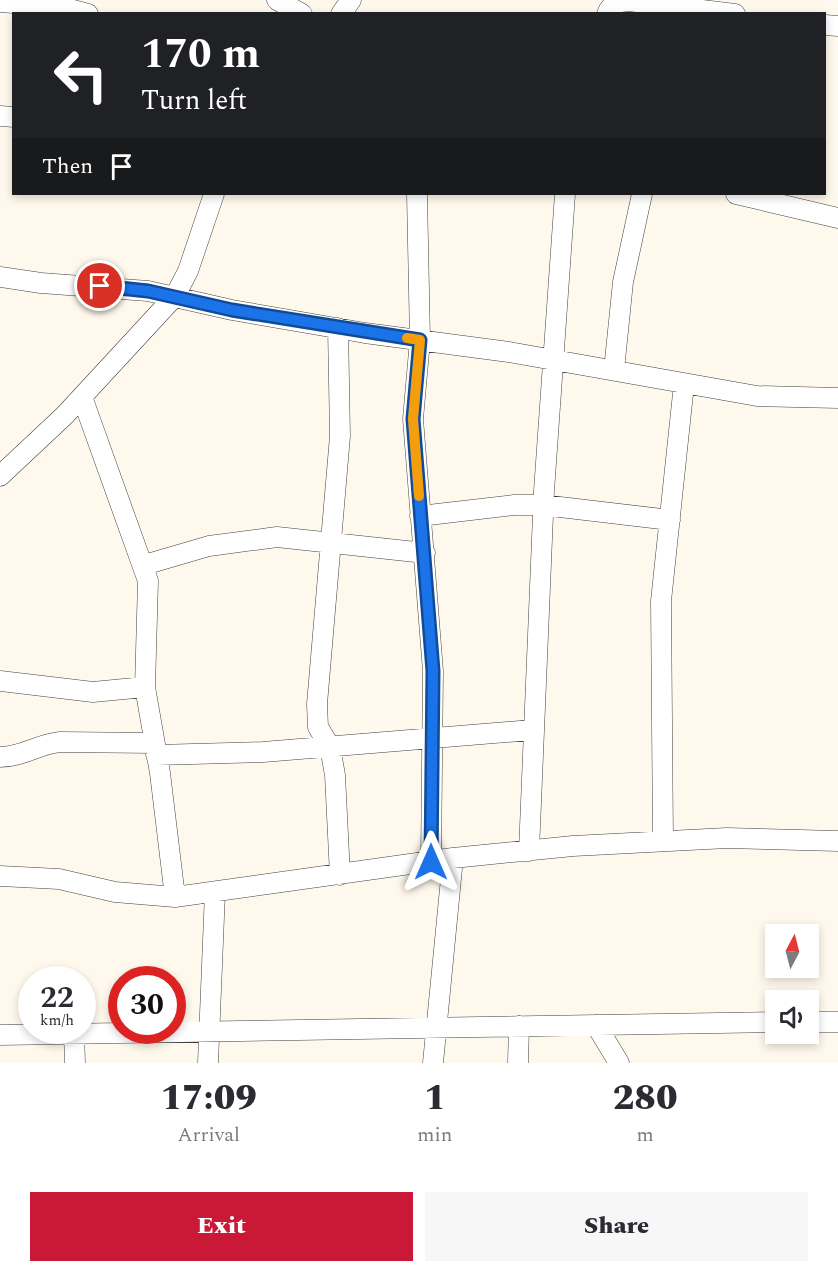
<!DOCTYPE html>
<html lang="en">
<head>
<meta charset="utf-8">
<style>
  body { margin:0; font-family:Spectral,serif; background:#f7f7f7; color:#2b2b33; height:100vh; display:flex; flex-direction:column; font-size:22px; white-space:nowrap }
  * { box-sizing:border-box; margin:0 }
  p { font-size:20px; color:#7c7c81 }
  .icon { flex:none; width:33px; height:33px; fill:none; stroke:currentColor; stroke-width:2; stroke-linecap:round; stroke-linejoin:round }
  .map { position:relative; height:1063px; overflow:hidden }
  .details { display:flex; flex-direction:column; background:#fff; flex:1 }
  .details>* { flex:none }
  .banner { position:absolute; left:12px; top:12px; width:814px; height:183px; border-radius:0px; box-shadow:0 3px 9px #0003; background:#202124; color:#fff; overflow:hidden }
  .needle { width:39px; rotate:7deg }
  .buttons { position:absolute; left:765px; top:924px; display:grid; gap:12px }
  .buttons a { display:grid; place-items:center; width:54px; height:54px; border-radius:0px; background:#fff; box-shadow:0 3px 9px #0003; font-size:30px }
  .speed { position:absolute; left:18px; top:966px; display:flex; gap:12px; font-size:30px; font-weight:700; text-align:center }
  .speed>* { display:grid; place-content:center; width:78px; height:78px; border-radius:50%; background:#fff; box-shadow:0 3px 9px #0003; line-height:1 }
  .speed small { font-size:15px; font-weight:400 }
  .speed .limit { border:9px solid #d22; background:#fff; color:#111 }
  .pin { position:absolute; display:grid; place-items:center; width:51px; height:51px; color:#fff; margin:-26px; border:3px solid #fff; border-radius:50%; box-shadow:0 2px 6px #0007 }
  .me { position:absolute; width:66px; margin:-33px; rotate:0deg; stroke-linejoin:round; filter:drop-shadow(0 0 4px #0008) }
  .turn { display:flex; align-items:center; gap:21px; height:126px; padding:0 30px; font-size:27px }
  .turn .icon { width:78px; height:78px; stroke-width:2.5 }
  .turn b { display:block; font-size:42px; line-height:51px }
  .then { display:flex; align-items:center; height:57px; padding:0 30px; background:#0003; gap:12px; font-size:22px }
  .eta { display:flex; justify-content:space-evenly; align-items:center; height:102px; text-align:center }
  .eta b { font-size:36px; font-weight:800; line-height:42px }
  .cta { display:flex; gap:12px; margin-top:auto; padding:12px 30px }
  .cta a { flex:1; height:69px; border-radius:0px; background:#ca1837; color:#fff; font-size:24px; font-weight:800; line-height:69px; text-align:center }
  .cta a+a { background:#f7f7f7; color:#2b2b33 }
  .map>svg:first-child { display:block }
</style>
</head>
<body>
<div class="map">
<svg width="838" height="1063" viewBox="0 0 838 1063">
  <rect width="100%" height="100%" fill="#fff9ed"/>
  <g fill="none" stroke-linecap="round" stroke-linejoin="round">
    <g stroke="#404040" stroke-width="21">
      <path id="minor" d="M277,0l25,14
        M0,2l62,5 26,7
        M341,14l10,-14
        M607,14c4,-11 11,-12 22,-13l106,13
        M825,25l13,1
        M0,116l14,1
        M417,194l3,146 -7,79 20,252 -2,191
        M736,194l102,24
        M0,277l41,6 107,8 84,19 133,23 144,19 248,44 81,2
        M338,328l2,108 -23,268 1,23 12,20 5,28 5,100
        M614,370l9,-88 19,-88
        M82,397l66,184 -3,106 15,86 15,124
        M0,476l65,-61 110,-119 13,-25 26,-77
        M420,516l94,-11h29l127,15
        M144,565l65,-19 68,-9 148,16
        M0,681l93,11 52,-5
        M156,755l107,-3 269,-22
        M0,757c23,0 38,-13 60,-15l93,1
        M663,841l-2,-240 23,-217
        M529,851l15,-360 21,-297
        M0,876l59,3 56,13 60,5 278,-39 120,-12 154,-8 111,3
        M808,1022h30
        M596,1025l23,38
        M74,1034l1,29
        M0,1035l776,-13
        M208,1063l7,-171
        M433,1063l20,-205
        M518,1063l1,-37"/>
    </g>
    <use href="#minor" stroke="#fff" stroke-width="20"/>
  </g>
  <g fill="none" stroke-linecap="round" stroke-linejoin="round">
    <g stroke="#114b97" stroke-width="15">
      <path id="route" d="M100,286l48,5 84,19 188,30 -7,79 20,252 -2,191"/>
    </g>
    <use href="#route" stroke="#1a73e8" stroke-width="10"/>
    <path stroke="#f59e0b" stroke-width="10" d="M407,338l13,2 -7,79 6,77"/>
  </g>
</svg>
<div class="buttons">
<a><svg class="needle" viewBox="-14 -14 28 28"><path d="M0-13l5 13h-10z" fill="#e53935"/><path d="M0 13l5-13h-10z" fill="#7c7c81"/></svg></a>
<a><svg class="icon" aria-label="sound" viewBox="0 0 24 24"><path d="M4 9h4l5-4v14l-5-4H4zM17 9q2 3 0 6"/></svg></a>
</div>
<div class="speed"><div>22<small>km/h</small></div><div class="limit">30</div></div>
<div class="pin" style="left:100px;top:286px;background:#d93025"><svg class="icon" aria-label="arrive" viewBox="0 0 24 24"><path d="M6 21V4h12l-3 4 3 4H6"/></svg></div>
<svg class="me" style="left:431px;top:862px" viewBox="-20 -20 40 40"><path d="M0-17L14 15 0 8-14 15z" fill="#1a73e8" stroke="#fff" stroke-width="4"/></svg>
<div class="banner">
<div class="turn"><svg class="icon" aria-label="left" viewBox="0 0 24 24"><path d="M17 20v-9H6M10 6l-5 5 5 5"/></svg><div><b>170 m</b>Turn left</div></div>
<div class="then">Then<svg class="icon" aria-label="arrive" viewBox="0 0 24 24"><path d="M6 21V4h12l-3 4 3 4H6"/></svg></div>
</div>
</div>
<section class="details">
<div class="eta">
<div><b>17:09</b><p>Arrival</p></div>
<div><b>1</b><p>min</p></div>
<div><b>280</b><p>m</p></div>
</div>
<div class="cta"><a>Exit</a><a>Share</a></div>
</section>
</body>
</html>
